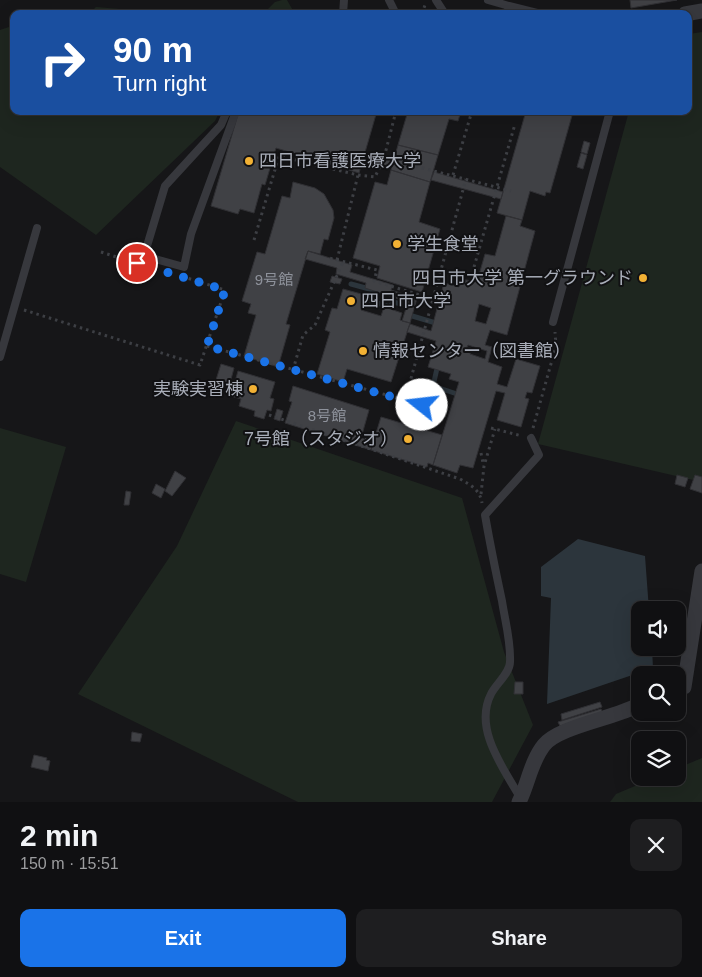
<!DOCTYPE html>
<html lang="en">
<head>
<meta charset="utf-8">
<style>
  body { margin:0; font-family:Arial,"Noto Sans JP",sans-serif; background:#1e1e20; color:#f1f3f6; height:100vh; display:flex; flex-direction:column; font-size:19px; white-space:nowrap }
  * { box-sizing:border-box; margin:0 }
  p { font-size:16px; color:#9c9d9f }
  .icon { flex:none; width:28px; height:28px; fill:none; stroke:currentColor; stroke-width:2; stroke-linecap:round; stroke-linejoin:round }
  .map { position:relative; height:802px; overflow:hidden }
  .drawer { display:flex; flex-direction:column; background:#101012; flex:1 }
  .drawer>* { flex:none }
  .banner { position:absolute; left:10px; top:10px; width:682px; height:105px; border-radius:10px; box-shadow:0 5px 20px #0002,0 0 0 1px #303032; background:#1a4fa0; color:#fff; overflow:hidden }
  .tools { position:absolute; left:631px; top:601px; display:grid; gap:10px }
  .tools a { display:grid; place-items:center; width:55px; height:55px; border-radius:10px; background:#101012; box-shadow:0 5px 20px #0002,0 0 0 1px #303032; font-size:25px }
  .pin { position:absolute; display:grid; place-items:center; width:42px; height:42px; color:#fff; margin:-21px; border:2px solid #fff; border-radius:50%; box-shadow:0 1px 5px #0007 }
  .me { position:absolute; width:55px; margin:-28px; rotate:286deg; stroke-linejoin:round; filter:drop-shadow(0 0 4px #0008) }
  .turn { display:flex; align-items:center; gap:18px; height:105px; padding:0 20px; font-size:22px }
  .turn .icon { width:65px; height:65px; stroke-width:2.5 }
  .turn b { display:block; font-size:35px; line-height:42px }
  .round { display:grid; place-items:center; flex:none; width:52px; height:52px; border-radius:10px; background:#1e1e20 }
  .summary { display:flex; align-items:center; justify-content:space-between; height:85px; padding:0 20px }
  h1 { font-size:30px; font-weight:700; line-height:38px }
  .action { display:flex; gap:10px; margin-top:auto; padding:10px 20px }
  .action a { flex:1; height:58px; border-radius:10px; background:#1a73e8; color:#fff; font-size:20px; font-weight:700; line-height:58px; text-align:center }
  .action a+a { background:#1e1e20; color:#f1f3f6 }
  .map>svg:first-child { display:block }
</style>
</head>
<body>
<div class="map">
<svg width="702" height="802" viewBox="0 0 702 802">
  <rect width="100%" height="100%" fill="#161618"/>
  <path fill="#1e261f" d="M282,0h5l8,14h-32l12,-12z
    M96,7l73,6v1h-80z
    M12,26l2,1v84h206l-5,10 -119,114 -96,-68v-137z
    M702,32v450l-164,-38 91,-333h60v-77z
    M236,421l226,77 42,154 29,73 -41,77h-194l-220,-108 99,-148z
    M0,428l66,19 -40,135 -26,-8z
    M702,758v44h-92l6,-8 38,-16h24v-10z"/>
  <path fill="#2c353c" d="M578,539l67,17 4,54h-9v38h12l1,20 -106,36 4,-106 -10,-2v-29z"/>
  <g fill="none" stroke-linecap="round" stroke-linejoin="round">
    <path stroke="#2c353c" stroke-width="5" d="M351,284l22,6 -2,11 19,6 3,-5 16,4v9l30,9
      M438,364l-5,22 27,9"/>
  </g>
  <path fill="#404145" stroke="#303034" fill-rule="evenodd" d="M630,0h47l-46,8z
    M239,111h138l-18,62 -83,-25 -11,37 -3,-1 -8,29 -14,-4 -2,5 -27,-8z
    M408,111h53l-3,10 -9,-2 -11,36 -40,-10z
    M526,111h51l-4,1 -23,81 -4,-1 -1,4 -15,-5 -8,29 -25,-7z
    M584,141l6,2 -3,11 -6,-2z
    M398,145l40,10 -8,27 -39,-12z
    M581,153l6,2 -4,14 -6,-2z
    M383,158l11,2 -2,7 -11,-3z
    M391,170l39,12 -11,40 21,7 -18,63 -45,-14 3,-12 -27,-8 22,-76 12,3z
    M434,172l69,20 -2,7 -70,-19z
    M293,182l22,6 9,6 9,16 1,8 -6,22 -4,-1 -4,15 -12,-3 -22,73 4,1 -12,42 -34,-11 12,-41 -8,-2 3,-9 -9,-3 15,-49 8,2 17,-58 8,2z
    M506,216l16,4 -2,6 15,5 -28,104 -17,-5 -5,15 7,2 -4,15 14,5 -5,17 10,3 9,-28 24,7 -8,27 -5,-1 -2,6 4,1 -8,28 -24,-7 8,-27 -9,-2 -23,77 -13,-3 -3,8 -24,-8 26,-83 -10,-3 2,-5 -23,-7 8,-26 -29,-9 3,-8 21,7 13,-48 15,4 2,-8 16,3 8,-28 10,2zM479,304l12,4 -5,16 -11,-3zM468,345l19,6 -2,8 -15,-5 1,-6 -4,-1z
    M308,251l44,14 -2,7 43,13 -2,5 26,8 -7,25 -8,-2 6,-19 -43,-14 1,-5 -30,-9 1,-6 -32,-9z
    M332,276l10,3 -2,5 -10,-2z
    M343,289l22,6 -4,15 20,6 3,-9 18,6 -2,7 10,3 -19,59 -44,-13 -4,13 -26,-8 13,-42 -5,-2 7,-22 5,1z
    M221,364l13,4 -4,15 -14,-3z
    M238,371l37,11 -5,16 4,1 -3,12 -4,-1 -3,9 -10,-3 1,-5 -16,-5 2,-7 -10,-3z
    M293,386l76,24 -8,28 12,4 -2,8 -86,-27 7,-21 -3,-1z
    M277,409l6,2 -3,10 -6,-2z
    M381,417l61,18 -9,30 -5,-2 -1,4 -56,-17z
    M175,471l11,7 -14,18 -7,-5z
    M677,475l11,3 -3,9 -10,-3z
    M695,475l7,2v16l-12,-4z
    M156,484l9,5 -4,9 -9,-5z
    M126,491l5,1 -2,13h-5z
    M515,682h8v12h-9z
    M600,702l2,5 -40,13 -1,-6z
    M601,709l1,3 -42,14 -2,-4z
    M132,732l10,2 -2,8 -9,-1z
    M34,755l13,3 -1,2 4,1 -2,10 -17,-4z"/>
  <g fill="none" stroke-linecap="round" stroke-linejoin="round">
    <path stroke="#3d3f44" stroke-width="3" stroke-dasharray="2.5 4" stroke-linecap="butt" d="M422,14l4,-12
      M384,158l127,33
      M453,175l19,-64
      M254,240l25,-84 79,19 17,2 9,-19 12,-47
      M101,252l34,11
      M337,260l21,-85
      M474,267l41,-143
      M433,299l33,-120
      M24,310l176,55 25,-75 -38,-12
      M207,346l198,54 28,-101 -59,-18 3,-11 -48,-12
      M293,370l10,-35 12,-10 28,-63
      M405,400l34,10
      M269,415l191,64c11,6 20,11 22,24
      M491,428l31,8
      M533,428l23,-82 -1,-14
      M364,447l4,-13
      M481,453l2,10
      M481,494l3,-28 11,-37"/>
    <path stroke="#37383d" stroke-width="8" d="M389,0l5,10 -1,4
      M436,0l9,14
      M488,0l21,6 -2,8
      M509,6l32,8
      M343,14l1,-14
      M227,111l-6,14 -56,61 -21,70 40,11 7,-33 45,-123
      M553,322l57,-211
      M0,357l37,-129
      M521,799c-17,-30 -48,-70 -30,-105 5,-10 19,-21 19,-32 1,-21 -5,-41 -8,-61 -6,-28 -12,-57 -17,-86l54,-60 -8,-17"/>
    <path stroke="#37383d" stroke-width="15" d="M685,14l17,-3
      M678,689l6,-2 18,-116
      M519,802c9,-18 12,-41 25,-57 15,-19 73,-27 96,-41"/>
  </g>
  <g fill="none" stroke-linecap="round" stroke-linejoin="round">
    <path stroke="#1a73e8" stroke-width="9" stroke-dasharray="0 16.2" d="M137,263l88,27 -18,56 215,59"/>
  </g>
  <g fill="#f2b134" stroke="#111113" stroke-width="2">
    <circle cx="249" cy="161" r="5"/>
    <circle cx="397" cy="244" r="5"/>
    <circle cx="643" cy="278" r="5"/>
    <circle cx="351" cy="301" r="5"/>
    <circle cx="363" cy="351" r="5"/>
    <circle cx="253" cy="389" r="5"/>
    <circle cx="408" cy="439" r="5"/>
  </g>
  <g text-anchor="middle" stroke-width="4" stroke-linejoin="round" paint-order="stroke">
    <g font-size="15" fill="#8e929b">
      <text x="274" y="285">9号館</text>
      <text x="327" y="421">8号館</text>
    </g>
    <g font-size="18" fill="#a8adb8" stroke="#111113" text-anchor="start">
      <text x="259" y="167">四日市看護医療大学</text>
      <text x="407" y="250">学生食堂</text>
      <text x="633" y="284" text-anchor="end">四日市大学 第一グラウンド</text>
      <text x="361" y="307">四日市大学</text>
      <text x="373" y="357">情報センター（図書館）</text>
      <text x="243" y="395" text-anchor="end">実験実習棟</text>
      <text x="398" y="445" text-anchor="end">7号館（スタジオ）</text>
    </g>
  </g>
</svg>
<div class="tools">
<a><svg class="icon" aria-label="sound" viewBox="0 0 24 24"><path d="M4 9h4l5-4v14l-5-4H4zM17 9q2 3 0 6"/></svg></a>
<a><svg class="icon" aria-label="search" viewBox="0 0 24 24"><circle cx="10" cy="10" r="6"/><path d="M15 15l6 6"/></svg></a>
<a><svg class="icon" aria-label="layers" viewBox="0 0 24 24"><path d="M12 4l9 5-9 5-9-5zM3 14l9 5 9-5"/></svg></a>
</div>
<div class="pin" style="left:137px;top:263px;background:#d93025"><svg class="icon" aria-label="arrive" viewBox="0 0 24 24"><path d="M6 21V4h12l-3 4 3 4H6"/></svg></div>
<svg class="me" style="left:422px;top:405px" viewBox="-20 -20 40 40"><circle r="19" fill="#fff"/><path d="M0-13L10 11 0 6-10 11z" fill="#1a73e8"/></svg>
<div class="banner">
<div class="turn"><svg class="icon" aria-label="right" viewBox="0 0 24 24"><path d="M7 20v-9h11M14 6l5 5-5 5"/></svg><div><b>90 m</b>Turn right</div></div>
</div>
</div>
<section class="drawer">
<div class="summary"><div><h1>2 min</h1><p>150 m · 15:51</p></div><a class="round"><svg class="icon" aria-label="close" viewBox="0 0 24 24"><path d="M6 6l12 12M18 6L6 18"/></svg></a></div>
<div class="action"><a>Exit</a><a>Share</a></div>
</section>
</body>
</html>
